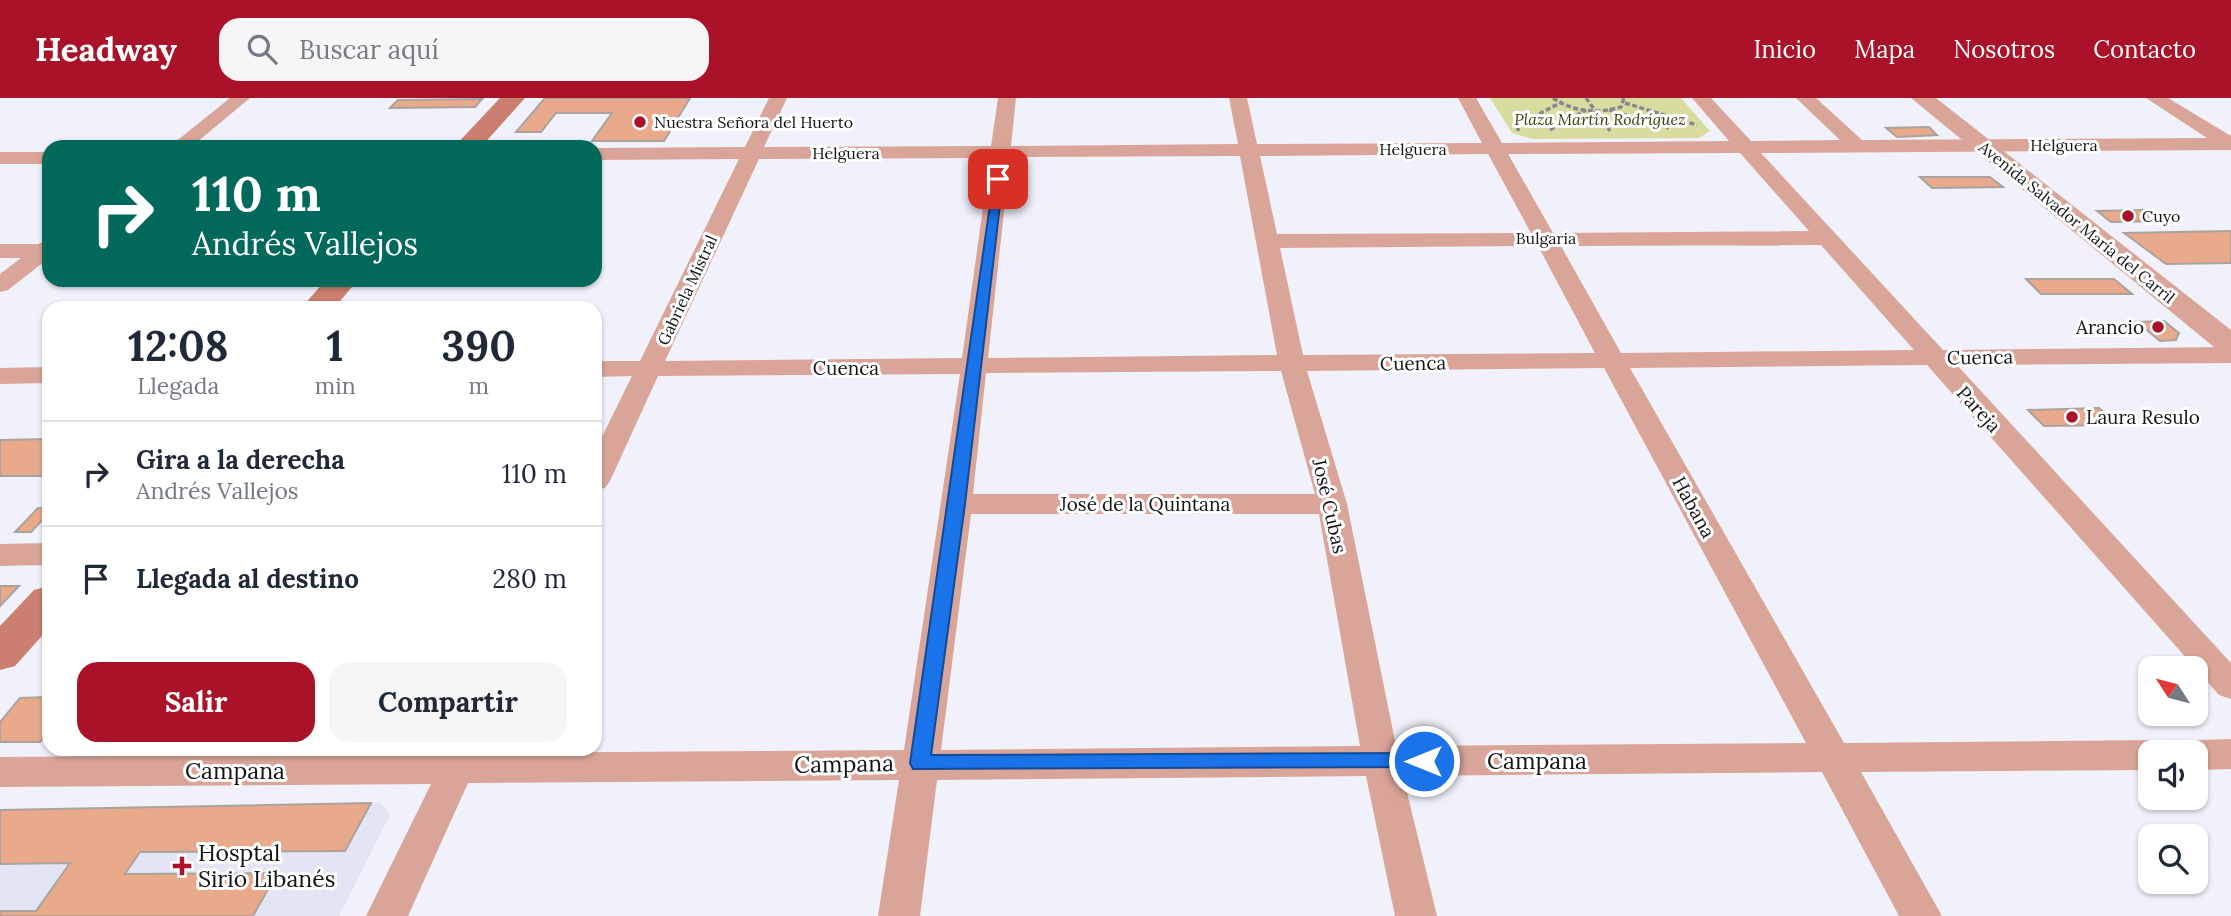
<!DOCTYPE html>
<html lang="es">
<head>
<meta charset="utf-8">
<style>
  body { margin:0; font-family:Lora,serif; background:#f6f6f7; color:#1f2937; height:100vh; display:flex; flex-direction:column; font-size:26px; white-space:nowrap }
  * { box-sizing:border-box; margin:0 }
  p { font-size:23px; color:#747a83 }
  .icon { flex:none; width:38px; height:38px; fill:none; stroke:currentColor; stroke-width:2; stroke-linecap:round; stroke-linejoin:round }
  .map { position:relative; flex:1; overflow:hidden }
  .details { position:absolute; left:42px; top:203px; width:560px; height:455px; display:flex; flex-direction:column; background:#fff; border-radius:21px; box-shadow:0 2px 5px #0004 }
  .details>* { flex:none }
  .banner { position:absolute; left:42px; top:42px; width:560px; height:147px; border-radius:21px; box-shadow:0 2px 5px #0004; background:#00695c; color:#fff; overflow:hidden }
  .needle { width:46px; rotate:306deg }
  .tools { position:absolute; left:2138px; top:558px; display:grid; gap:14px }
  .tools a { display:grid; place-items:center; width:70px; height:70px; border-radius:14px; background:#fff; box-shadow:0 2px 5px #0004; font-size:35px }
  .pin { position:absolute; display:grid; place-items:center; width:60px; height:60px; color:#fff; margin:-30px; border-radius:14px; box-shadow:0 4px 10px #0006 }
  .me { position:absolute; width:77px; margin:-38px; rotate:270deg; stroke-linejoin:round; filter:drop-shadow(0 0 5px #0008) }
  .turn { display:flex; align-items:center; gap:24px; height:147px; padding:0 35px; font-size:32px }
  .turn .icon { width:91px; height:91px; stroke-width:2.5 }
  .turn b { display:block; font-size:49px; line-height:60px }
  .eta { display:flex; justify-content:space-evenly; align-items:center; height:119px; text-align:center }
  .eta b { font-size:42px; font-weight:700; line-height:49px }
  .cta { display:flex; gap:14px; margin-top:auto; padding:14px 35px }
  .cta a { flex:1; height:80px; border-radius:21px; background:#a91228; color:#fff; font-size:28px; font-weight:700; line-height:80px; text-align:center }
  .cta a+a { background:#f6f6f7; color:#1f2937 }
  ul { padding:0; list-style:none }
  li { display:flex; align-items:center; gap:21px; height:105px; padding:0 35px; border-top:2px solid #e0e1e3 }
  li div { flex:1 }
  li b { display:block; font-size:26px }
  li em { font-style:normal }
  header { display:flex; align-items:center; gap:42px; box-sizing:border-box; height:98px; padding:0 35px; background:#a91228; color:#fff }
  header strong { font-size:33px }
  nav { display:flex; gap:38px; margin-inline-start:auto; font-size:24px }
  .search { width:490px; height:63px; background:#f6f6f7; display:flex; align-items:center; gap:18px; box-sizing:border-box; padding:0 24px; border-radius:21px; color:#747a83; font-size:26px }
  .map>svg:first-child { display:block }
</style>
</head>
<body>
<header>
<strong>Headway</strong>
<div class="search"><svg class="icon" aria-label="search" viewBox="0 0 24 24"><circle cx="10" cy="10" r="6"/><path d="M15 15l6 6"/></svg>Buscar aquí</div>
<nav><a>Inicio</a><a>Mapa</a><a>Nosotros</a><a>Contacto</a></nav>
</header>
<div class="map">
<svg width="2231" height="818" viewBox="0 0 2231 818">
  <rect width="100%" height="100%" fill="#f0f1fa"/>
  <path fill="#e3e5f4" d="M381,705l9,12 -51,101h-339v-106z"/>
  <path fill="#d8dc9f" d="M1490,0h191l29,33 -11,7 -167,1 -20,-6z"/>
  <path fill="#e9aa8c" stroke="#aaa29e" stroke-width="2" d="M545,0h145l-26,43h-72l20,-28h-56l-15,19h-25z
    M482,1l-7,8 -85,1 8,-8z
    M1929,29l8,8 -40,2 -11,-9z
    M1920,79h70l13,10 -71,1z
    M2145,112l14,11 -48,1 -14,-11z
    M2231,133v32l-65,1 -42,-31z
    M2026,181h88l18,15h-91z
    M2164,223l15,12 -3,7 -16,1 -23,-19z
    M2099,310l18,17 -73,1 -16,-16z
    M49,341v37h-49v-36z
    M38,410h11v5l-18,19h-16z
    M0,488h19l-19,20z
    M49,599v34l-9,11h-40v-20l20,-24z
    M371,705l-26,48 -205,1 -15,22 152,-1 -24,43h-253v-5h36l34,-48 -70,1v-54z"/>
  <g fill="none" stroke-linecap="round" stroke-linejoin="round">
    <path stroke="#87888f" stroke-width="3.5" stroke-dasharray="5 2.5" stroke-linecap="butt" d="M1553,0c21,14 44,16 68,9l3,-9
      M1586,0l24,33
      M1625,5l72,22
      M1609,12l60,18
      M1550,32l36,-20
      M1518,33v-6l42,-22"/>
    <path fill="#daa599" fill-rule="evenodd" d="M230,0h20l-59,49h-22z
      M769,0h18l-23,49 227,-1 7,-48h18l-5,48 227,-2 -9,-46h18l10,46 225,-1 -24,-45h18l26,45 227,-2 -37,-43h19l40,43 89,-1 -44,-42h20l46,42 345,-2 -61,-40h22l63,38v14l-470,3 182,197 288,-3v16l-274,2 274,298v36l-12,-4 -292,-330 -297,3 214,375 307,-3 13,5 4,7h-17v18l-290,2 81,144h-43l-77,-144 -419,4 34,140h-42l-29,-140 -429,4 -17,136h-42l21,-136 -431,3 -60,133h-42l65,-132 -431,3v-30l446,-4 2,-4h30l2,4 424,-3 56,-376 -302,2 -48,105 -5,7 -10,2v-39l37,-75 -37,1v-16h45l99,-202 -144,1v-12l150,-1zM1740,55l69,78 -256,2 -45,-79zM1488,56l43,79 -254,1 -17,-78zM1240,58l37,199 -289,3 22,-201zM990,60l-28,200 -297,3 94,-202zM1821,147l93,105 -293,3 -60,-107zM1538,148l57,107 -292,2 -23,-107zM1604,270l202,375 -410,3 -49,-242 -40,-133zM1281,273l34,123h-342l13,-121zM971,416h348l41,232 -419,4z
      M0,54h49v12h-49z
      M49,142v18l-41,32 -8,2v-18l21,-16h-21v-14h38z
      M49,269v16l-49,1v-16z
      M49,445v22l-49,1v-22z
      M2231,641v30l-35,1v-18h-17l4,-7 13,-5z"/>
    <path fill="#daa599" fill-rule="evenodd" d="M1911,0h25l295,232v24l-11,-2z"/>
    <path fill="#cb7f6e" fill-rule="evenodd" d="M500,0h25l-44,49h-27z
      M326,182h32l-24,28h-33z
      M49,488v42l-34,38 -15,4v-44l34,-36z"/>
  </g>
  <path fill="#1a73e8" stroke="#114b97" stroke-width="2" d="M994,79l9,2 -38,325 -34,251 493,-2 7,2 3,6 -3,6 -518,2 -3,-6z"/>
  <g fill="#a91228" stroke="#fff" stroke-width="2.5">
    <circle cx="640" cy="24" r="7"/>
    <circle cx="2128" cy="118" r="7"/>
    <circle cx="2158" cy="229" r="7"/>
    <circle cx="2072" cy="319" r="7"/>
    <path d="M178.5 757.5h7v7h7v7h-7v7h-7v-7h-7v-7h7z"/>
  </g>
  <g text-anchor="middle" stroke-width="6" stroke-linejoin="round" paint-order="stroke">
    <g font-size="16" font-style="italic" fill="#3d3e0c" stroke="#fff">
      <text x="1600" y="27">Plaza Martín Rodríguez</text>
    </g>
    <g font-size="16" fill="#131417" stroke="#fff" text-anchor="start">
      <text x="654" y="30">Nuestra Señora del Huerto</text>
      <text x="2142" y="124">Cuyo</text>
    </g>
    <g font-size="16" fill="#131417" stroke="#fff">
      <text x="2064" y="53">Helguera</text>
      <text x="1413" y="57">Helguera</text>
      <text x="846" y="61">Helguera</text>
      <text transform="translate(2077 124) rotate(39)" y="6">Avenida Salvador María del Carril</text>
      <text x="1546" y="146">Bulgaria</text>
      <text transform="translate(687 192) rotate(-65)" y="6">Gabriela Mistral</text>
    </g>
    <g font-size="19" fill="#131417" stroke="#fff" text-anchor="end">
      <text x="2144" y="236">Arancio</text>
      <text x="2086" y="326" text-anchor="start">Laura Resulo</text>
    </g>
    <g font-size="19" fill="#131417" stroke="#fff">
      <text transform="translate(1980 259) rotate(-1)" y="7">Cuenca</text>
      <text transform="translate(1413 265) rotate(-1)" y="7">Cuenca</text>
      <text x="846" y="277">Cuenca</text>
      <text transform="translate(1979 311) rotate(48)" y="7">Pareja</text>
      <text x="1145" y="413">José de la Quintana</text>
      <text transform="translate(1330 408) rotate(77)" y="7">José Cubas</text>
      <text transform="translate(1694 409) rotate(61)" y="7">Habana</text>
    </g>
    <g font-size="23" fill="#131417" stroke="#fff">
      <text x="1537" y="671">Campana</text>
      <text transform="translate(844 666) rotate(-1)" y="8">Campana</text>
      <text x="235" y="681">Campana</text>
    </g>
    <g font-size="23" fill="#131417" stroke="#fff" text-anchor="start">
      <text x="198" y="763">Hosptal<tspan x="198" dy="26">Sirio Libanés</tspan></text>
    </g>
  </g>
</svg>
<div class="tools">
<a><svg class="needle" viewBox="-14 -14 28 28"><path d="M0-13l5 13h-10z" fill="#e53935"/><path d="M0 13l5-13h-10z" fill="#747a83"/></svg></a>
<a><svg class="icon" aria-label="sound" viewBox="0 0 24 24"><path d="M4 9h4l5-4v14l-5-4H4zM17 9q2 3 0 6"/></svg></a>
<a><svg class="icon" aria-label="search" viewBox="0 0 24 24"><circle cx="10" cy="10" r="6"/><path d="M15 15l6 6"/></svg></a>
</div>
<div class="pin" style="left:998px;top:81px;background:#d93025"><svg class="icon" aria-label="arrive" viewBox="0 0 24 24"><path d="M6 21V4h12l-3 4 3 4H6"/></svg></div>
<svg class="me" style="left:1424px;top:663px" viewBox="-20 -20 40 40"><circle r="17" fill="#1a73e8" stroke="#fff" stroke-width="3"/><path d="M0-11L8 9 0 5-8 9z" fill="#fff"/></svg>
<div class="banner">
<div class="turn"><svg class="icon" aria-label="right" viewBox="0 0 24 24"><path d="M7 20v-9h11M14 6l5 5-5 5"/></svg><div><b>110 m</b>Andrés Vallejos</div></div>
</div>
<section class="details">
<div class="eta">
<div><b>12:08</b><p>Llegada</p></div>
<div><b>1</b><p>min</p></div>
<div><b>390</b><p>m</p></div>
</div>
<ul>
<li><svg class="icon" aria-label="right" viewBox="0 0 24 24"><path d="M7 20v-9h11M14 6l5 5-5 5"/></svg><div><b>Gira a la derecha</b><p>Andrés Vallejos</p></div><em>110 m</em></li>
<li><svg class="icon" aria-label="arrive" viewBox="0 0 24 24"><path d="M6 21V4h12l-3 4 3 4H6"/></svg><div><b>Llegada al destino</b></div><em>280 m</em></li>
</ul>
<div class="cta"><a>Salir</a><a>Compartir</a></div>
</section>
</div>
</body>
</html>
